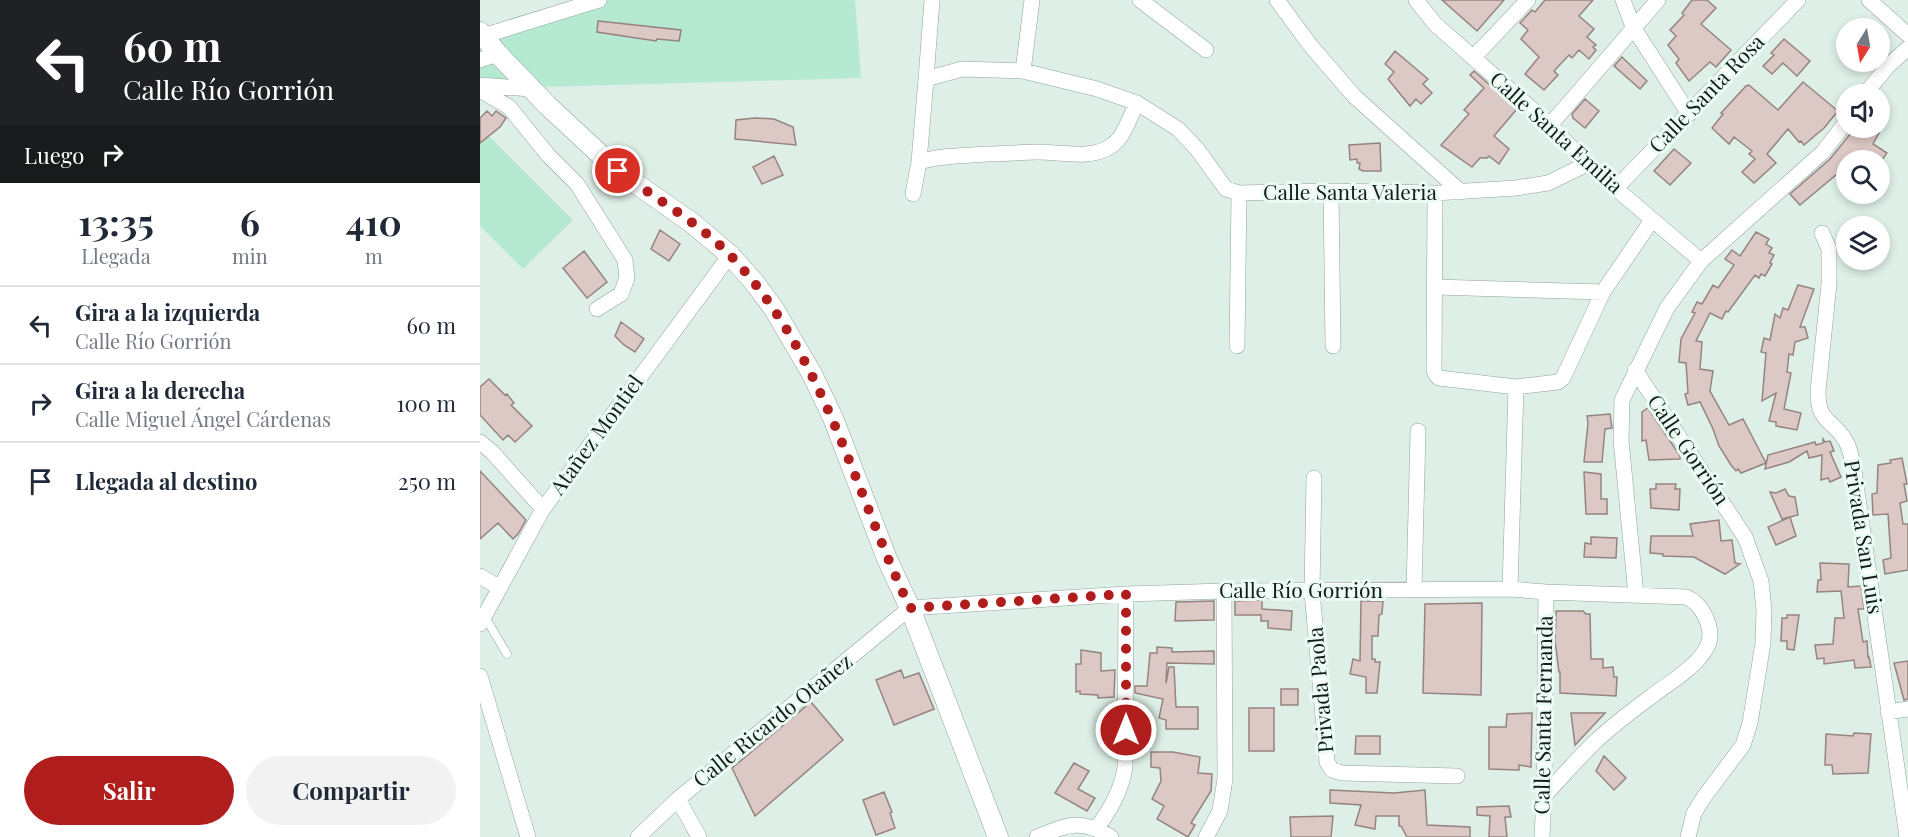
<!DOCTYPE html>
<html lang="es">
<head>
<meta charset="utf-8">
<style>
  body { margin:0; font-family:"Playfair Display",serif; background:#f2f2f3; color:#1f2937; height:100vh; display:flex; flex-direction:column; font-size:22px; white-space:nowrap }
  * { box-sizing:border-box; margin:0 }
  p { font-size:20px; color:#747a83 }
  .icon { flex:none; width:33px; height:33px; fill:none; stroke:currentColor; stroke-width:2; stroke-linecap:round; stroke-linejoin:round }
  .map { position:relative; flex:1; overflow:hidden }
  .side { display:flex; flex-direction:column; background:#fff; width:480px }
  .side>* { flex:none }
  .banner { background:#202124; color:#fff; overflow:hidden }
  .needle { width:39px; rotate:191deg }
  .tools { position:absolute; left:1356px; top:18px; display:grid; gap:12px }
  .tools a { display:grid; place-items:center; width:54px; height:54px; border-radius:50%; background:#fff; box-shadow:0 3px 9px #0003; font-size:30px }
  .pin { position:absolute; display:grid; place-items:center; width:51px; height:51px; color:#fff; margin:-26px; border:3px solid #fff; border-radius:50%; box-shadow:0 2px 6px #0007 }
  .me { position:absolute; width:66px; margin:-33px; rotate:0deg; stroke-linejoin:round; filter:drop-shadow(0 0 4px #0008) }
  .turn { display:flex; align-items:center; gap:21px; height:126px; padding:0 24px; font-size:27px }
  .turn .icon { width:78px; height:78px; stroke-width:2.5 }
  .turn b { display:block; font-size:42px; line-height:51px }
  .then { display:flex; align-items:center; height:57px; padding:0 24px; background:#0003; gap:12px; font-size:22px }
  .eta { display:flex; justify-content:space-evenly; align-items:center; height:102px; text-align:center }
  .eta b { font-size:36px; font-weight:700; line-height:42px }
  .cta { display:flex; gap:12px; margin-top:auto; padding:12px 24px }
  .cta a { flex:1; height:69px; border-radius:36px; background:#af1e1c; color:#fff; font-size:24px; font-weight:700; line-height:69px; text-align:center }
  .cta a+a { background:#f2f2f3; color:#1f2937 }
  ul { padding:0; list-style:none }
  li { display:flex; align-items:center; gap:18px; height:78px; padding:0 24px; border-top:2px solid #e0e1e3 }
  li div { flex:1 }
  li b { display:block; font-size:22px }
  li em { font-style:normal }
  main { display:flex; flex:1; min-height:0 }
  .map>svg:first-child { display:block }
</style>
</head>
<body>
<main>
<section class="side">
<div class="banner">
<div class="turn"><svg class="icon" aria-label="left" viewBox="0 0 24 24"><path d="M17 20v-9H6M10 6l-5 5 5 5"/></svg><div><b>60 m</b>Calle Río Gorrión</div></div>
<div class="then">Luego<svg class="icon" aria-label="right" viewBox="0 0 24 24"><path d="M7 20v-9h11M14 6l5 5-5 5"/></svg></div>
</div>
<div class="eta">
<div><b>13:35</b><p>Llegada</p></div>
<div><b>6</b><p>min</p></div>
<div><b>410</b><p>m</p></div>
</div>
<ul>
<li><svg class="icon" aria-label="left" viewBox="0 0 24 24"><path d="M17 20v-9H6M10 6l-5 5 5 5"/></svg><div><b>Gira a la izquierda</b><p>Calle Río Gorrión</p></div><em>60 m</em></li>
<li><svg class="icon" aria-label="right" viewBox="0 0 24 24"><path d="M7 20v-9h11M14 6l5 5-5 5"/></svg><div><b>Gira a la derecha</b><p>Calle Miguel Ángel Cárdenas</p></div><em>100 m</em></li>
<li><svg class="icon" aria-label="arrive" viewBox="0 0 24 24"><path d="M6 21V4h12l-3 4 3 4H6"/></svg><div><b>Llegada al destino</b></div><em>250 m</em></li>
</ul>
<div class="cta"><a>Salir</a><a>Compartir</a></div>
</section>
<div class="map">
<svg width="1428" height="837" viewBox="0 0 1428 837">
  <rect width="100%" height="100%" fill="#ddefe6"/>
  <path fill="#b5e9d2" d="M128,0h247l6,78 -319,9 -62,-6v-33l13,-10z
    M7,134l86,86 -50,49 -43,-43v-85z"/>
  <path fill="#dcc8c5" stroke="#968481" stroke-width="1.5" d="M962,0h62l-27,31z
    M1065,0h48l-14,16 15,13 -7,8 9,8 -3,2 3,3 -7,9 -10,-9 -7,8 -3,-3 -15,16 4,4 -14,15 -19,-16 14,-17 -18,-18 7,-9 -8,-7 12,-13 3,2z
    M1212,0h15l9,8 -15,16 30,26 -15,17 -6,-5 -21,19 -13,-18 3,-4 -11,-14 8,-9 -6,-6 14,-15 -2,-2z
    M118,21l83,9 -1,6 -1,5 -22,-2 -1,2 -59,-9z
    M1304,39l26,22 -13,15 -14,-13 -11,11 -9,-8 11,-11 -3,-2z
    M915,51l33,28 -5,5 9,9 -11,11 -5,-5 -6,7 -22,-27 6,-7 -9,-8z
    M1142,57l25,24 -7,8 -26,-23z
    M994,71l43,38 -23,27 15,13 -10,15 -10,-8 -2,2h-7l-8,9 -31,-22 25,-28 3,-3 -5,-4 20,-22 -14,-13z
    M1323,82l35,29 -14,17 -20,17 -3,-4 -2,1 -11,-13 -21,25 9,9 -22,20 -12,-11 13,-13 -6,-5 3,-3 -18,-14 -5,7 -17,-16 11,-14 -2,-1 25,-27 3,-1 29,25z
    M1105,99l14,12 -14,17 -12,-10 -1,-4z
    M7,111l5,5 4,-5 10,7 -6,9 -20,16v-25z
    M275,118l19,1 19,8 3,18 -61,-6 1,-19z
    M1375,128h15l9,5 -6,11 14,9 -5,7h-36l-3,9 -43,36 -10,-11 40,-35z
    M900,143l1,28h-18l-4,-2 1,-6h-3v-4l-7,1 -1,-15z
    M1194,149l17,14 -21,22 -16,-14z
    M294,156l9,19 -21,9 -9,-17z
    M180,230l20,14 -11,17 -18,-12z
    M1276,232l13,7 -3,5 6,4 -3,5 5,2 -4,8 2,1 -7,12 -4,-2 -2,4 -4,-3 -27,37 -2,-1 -4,8 -12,-6 -14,28 6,1 -2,27 13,2 -3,20 19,34 14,-6 23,44 -25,10 -3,-4 -2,2 -5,-6 -12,-19 -6,-17 -13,-27 -12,3 -3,-11 3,-1 -2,-30 -7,-1 2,-23 14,-26 -3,-1 5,-10 5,2 11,-19 5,3 16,-23 -9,-6 7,-9 8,6z
    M104,251l23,31 -20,16 -24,-30z
    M1318,285l16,4 -14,38h5l3,11 -13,4 -2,13 -4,-1 -2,18 4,1 -7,36 17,4 -4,17 -21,-4v-4l-7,-1 7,-28 -14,8 4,-48 -5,-1 3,-14 6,2 5,-26 5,4 3,-10 5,2z
    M141,322l23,17 -9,13 -11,-7 -9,-9z
    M9,379l16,16 2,-1 7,9 -3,2 21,21 -17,16 -7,-7 -5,5 -23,-25v-28z
    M1168,408l32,48v3l-31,1 -3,-20 -4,1v-29z
    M1130,414l2,14 -7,1 -3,33h-18l4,-39 -1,-7z
    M1343,439l2,3 5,-1 4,10 -4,1 11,25 -11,5 -2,-4 -7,2 1,-25 -13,3 -2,-7 -18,11 -24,7 3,-14 47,-13 1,3 7,-2z
    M1422,458l5,26h-3l3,17 -7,2 3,21h5v46l-23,4 -2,-14 8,-2 -3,-44 -15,1 -1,-21 5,-1 1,-28 13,-2 -1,-3z
    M0,471l46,49 -8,14 -5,5 -15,-16 -18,16z
    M1104,472l17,2v25h6v15h-21z
    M1176,484h20l-1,5h5l-1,21 -28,-2 -1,-19h6z
    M1305,489l4,7 6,1 3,18 -16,4 -12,-27 6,1z
    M1310,517l6,19 -20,9 -8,-18z
    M1239,520l2,21 11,-1 3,23 5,1 -15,10 -31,-17 -31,-1v-2l-13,-1 1,-17h42l-3,-12z
    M1111,537l26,1 -1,20 -32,-1 1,-14 6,1z
    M1340,563l29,1 -1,23 13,-1 3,23h-6l5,33 4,-1 1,16h1l2,10 -16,1 -1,-8 -30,4v-6l-7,1 -2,-14 18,-1 2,-26h9l-3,-27 -24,1 1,-12h3z
    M782,600v9l30,2 -1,19 -23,-2v-7h-7v-6h-26v-14z
    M734,601v19l-39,1 1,-19z
    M881,601h22l-1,13 -3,1 -1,21h-6v23h3v3h5l-3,31h-11v-16l-16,-3 3,-15 7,2z
    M1002,603l-1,92 -58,-2 2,-89z
    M1076,611h27l3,3h4l1,45h12v9l10,-1 1,10h3l-1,19 -56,-3v-21h-1l-4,-31z
    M1307,615h12l-5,35 -7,-1v-8h-6l1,-23h5z
    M677,647l15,1v4l42,-1v13l-47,-1 -1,20 3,-16h5l2,40h22v22h-32v-9l-7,-2 4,-19 -28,-6v-7h12l3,-33h7z
    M601,650l20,3v18l14,-1 -1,27 -16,1v-3l-18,-1v-3l-4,1v-28h5z
    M1428,661v38l-4,1 -10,-37z
    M421,670l3,8 15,-5 15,36 -40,16 -18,-45z
    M801,689h17v16h-17z
    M331,702l32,38 -88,76 -23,-48z
    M769,708h25v43h-25z
    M1052,713l-1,54 -12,-2v5l-30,-1v-42h17l1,-13z
    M1091,713h34l-30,32z
    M1374,733l17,1 -3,39 -35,1 -1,-9h-7l1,-31 27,2z
    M876,736h24v18h-25z
    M671,752h22l27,5 -2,16 14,1 -1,17 -20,32 4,2 -7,12 -31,-18 7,-13 -12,-7 9,-18 -1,-13 -9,-1z
    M1124,756l22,22 -12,12 -18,-19z
    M594,763l15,8 -11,18 17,9 -8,13 -32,-18z
    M850,790l64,3 31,-3 2,35 43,2v10h-63l-6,-11h-2v-10h-23l-1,13 -20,-4 6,-20 -31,-2z
    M404,792l8,20 -2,1 5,15 -19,7 -13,-35z
    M1029,806l2,11h-6l2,20h-18l1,-21 -13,-1v-8z
    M853,816l-2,21h-40l-1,-20z"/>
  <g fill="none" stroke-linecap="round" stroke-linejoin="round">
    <g stroke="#91a39b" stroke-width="9">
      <path id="service" d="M5,617l22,37"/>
    </g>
    <g stroke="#91a39b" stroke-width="16">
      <path id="minor" d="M452,0l-6,79 36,-10 61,2 74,18 40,14 41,26 19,20 29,40 13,4 92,-2 104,2 81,-5 32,-5 39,-19
        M660,0l66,50
        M797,0l33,45 44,51 107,96
        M936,0l19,24 115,101 37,39 114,97
        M1143,0l10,27 56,87
        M1389,0l39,35
        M3,36l116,-36
        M993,58l55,-58
        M0,60l18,-6
        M543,71l9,-71
        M0,85l51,4
        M0,90l29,17 39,48 29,29 48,76 2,18 -6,16 -24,15
        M1385,94l23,-28 20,-18
        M1070,125l108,-125
        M439,162l7,-83
        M1136,188l182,-188
        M851,191l2,155
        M955,193l-1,178 2,4 3,3 77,9 42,-5 5,-4 40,-86 49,-72
        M433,194l6,-32c22,-7 45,-6 68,-8 17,0 34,-2 51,-2 23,0 53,8 73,-6 13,-8 19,-30 26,-43
        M1342,233l7,16v35l-11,107c0,33 14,27 27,49 5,7 6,16 8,24l54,373
        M955,287l168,5
        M757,346l2,-153
        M1155,370l110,167 16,44 3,29 -1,33 -13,80 -7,22 -39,52 -10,16 -6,24
        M0,442l12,10 51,57
        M834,478l-2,113 15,171 5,8 10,3 115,3
        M0,576l20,12
        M1030,589l6,-202
        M934,590l4,-159
        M1156,595l-15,-155 1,-40 45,-92 34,-47 122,-109 23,-30
        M0,624l63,-115 187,-254
        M0,676l48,161
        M1408,712l20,-3
        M198,799l21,38
        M617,828c14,-20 24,-37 28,-60l1,-174
        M158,837l40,-38 232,-191 216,-14 98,-3 286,-2 36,3 140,5c16,6 30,33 21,50 -11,21 -37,35 -55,49 -18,13 -37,28 -54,43 -19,18 -36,38 -54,57
        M557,837c29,-12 45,-19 74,0
        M726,837l14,-26 5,-32 -1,-188
        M1062,837l2,-41 2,-204"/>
    </g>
    <g stroke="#91a39b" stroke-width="21">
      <path id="tertiary" d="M0,32l18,22 49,51 71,66 74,52 38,32 24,27 20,27 38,65 21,44 54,141 23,49 88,229"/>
    </g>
    <use href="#service" stroke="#fff" stroke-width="8"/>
    <use href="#minor" stroke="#fff" stroke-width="15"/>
    <use href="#tertiary" stroke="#fff" stroke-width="20"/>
  </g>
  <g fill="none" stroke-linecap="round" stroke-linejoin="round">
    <path stroke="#af1e1c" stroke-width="10" stroke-dasharray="0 18" d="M138,171c38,28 80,51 113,85 93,98 123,234 179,352l216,-14v136"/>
  </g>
  <g text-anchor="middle" stroke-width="6" stroke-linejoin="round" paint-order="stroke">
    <g font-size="21" fill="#151c19" stroke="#eafcf4">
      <text transform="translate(1227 94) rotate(-46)" y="7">Calle Santa Rosa</text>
      <text transform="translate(1076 133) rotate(42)" y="7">Calle Santa Emilia</text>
      <text x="870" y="200">Calle Santa Valeria</text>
      <text transform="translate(117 435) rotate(-54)" y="7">Atañez Montiel</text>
      <text transform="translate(1208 450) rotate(56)" y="7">Calle Gorrión</text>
      <text transform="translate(1383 537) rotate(81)" y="7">Privada San Luis</text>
      <text x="821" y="598">Calle Río Gorrión</text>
      <text transform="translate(841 690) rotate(-95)" y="7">Privada Paola</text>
      <text transform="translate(1064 715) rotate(-89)" y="7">Calle Santa Fernanda</text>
      <text transform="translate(293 721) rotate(-39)" y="7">Calle Ricardo Otañez</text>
    </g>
  </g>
</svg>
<div class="tools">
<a><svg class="needle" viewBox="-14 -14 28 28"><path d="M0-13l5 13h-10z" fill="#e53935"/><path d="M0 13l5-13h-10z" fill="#747a83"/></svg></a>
<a><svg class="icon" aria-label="sound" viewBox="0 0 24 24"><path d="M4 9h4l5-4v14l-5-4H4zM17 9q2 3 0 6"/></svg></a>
<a><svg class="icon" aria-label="search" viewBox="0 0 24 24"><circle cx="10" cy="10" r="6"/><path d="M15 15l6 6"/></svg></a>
<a><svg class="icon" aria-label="layers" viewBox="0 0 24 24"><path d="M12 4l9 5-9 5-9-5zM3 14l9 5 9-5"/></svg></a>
</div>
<div class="pin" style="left:138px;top:171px;background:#d93025"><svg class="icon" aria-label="arrive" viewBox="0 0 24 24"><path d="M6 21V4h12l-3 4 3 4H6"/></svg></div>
<svg class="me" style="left:646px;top:730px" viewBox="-20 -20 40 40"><circle r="17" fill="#af1e1c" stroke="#fff" stroke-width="3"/><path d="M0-11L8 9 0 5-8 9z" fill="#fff"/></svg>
</div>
</main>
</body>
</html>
